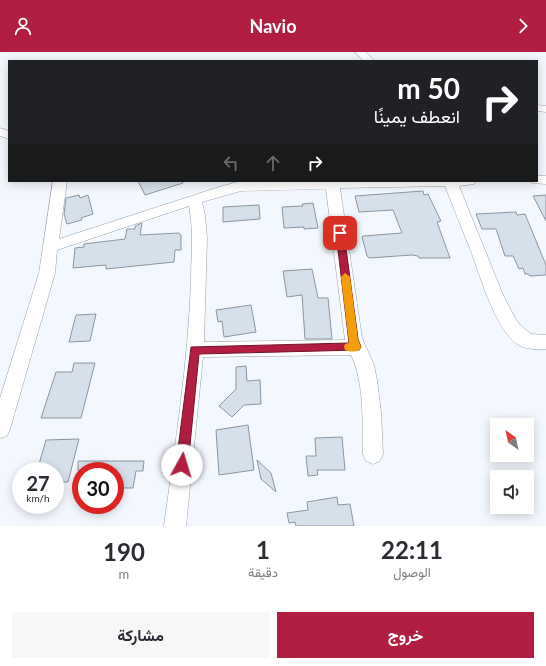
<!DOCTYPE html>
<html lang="ar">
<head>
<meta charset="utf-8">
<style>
  body { margin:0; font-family:Lato,Vazirmatn,sans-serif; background:#f7f7f7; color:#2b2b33; direction:rtl; height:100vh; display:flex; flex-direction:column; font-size:15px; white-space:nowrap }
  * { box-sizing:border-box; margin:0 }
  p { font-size:13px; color:#7c7c81 }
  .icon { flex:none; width:22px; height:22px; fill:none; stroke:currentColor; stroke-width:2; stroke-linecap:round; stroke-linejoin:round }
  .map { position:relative; height:474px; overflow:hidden; direction:ltr }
  .panel { display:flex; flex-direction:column; background:#fff; flex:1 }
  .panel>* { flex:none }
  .guide { position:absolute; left:8px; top:8px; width:530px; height:122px; border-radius:0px; box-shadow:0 2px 10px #0003; direction:rtl; background:#202124; color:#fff; overflow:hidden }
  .needle { width:26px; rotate:327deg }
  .controls { position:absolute; left:490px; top:366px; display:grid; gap:8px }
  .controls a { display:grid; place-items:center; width:44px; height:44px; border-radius:0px; background:#fff; box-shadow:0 2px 10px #0003; font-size:20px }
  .speed { position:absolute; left:12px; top:410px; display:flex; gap:8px; font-size:20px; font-weight:700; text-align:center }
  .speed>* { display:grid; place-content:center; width:52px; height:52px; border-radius:50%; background:#fff; box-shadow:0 2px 10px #0003; line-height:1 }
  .speed small { font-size:10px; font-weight:400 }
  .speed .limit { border:6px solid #d22; background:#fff; color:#111 }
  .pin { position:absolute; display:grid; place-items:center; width:34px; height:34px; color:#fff; margin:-17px; border-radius:8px; box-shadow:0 2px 6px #0006 }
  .me { position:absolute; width:44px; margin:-22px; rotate:6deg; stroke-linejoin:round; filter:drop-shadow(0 0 3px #0008) }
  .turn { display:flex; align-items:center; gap:14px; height:84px; padding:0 12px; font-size:18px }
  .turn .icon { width:52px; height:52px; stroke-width:2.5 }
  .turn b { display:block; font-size:28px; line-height:34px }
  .lanes { display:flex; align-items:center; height:38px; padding:0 12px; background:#0003; justify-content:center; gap:20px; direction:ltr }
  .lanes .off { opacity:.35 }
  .eta { display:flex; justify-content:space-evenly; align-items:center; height:68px; text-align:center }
  .eta b { font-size:24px; font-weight:700; line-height:28px }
  .action { display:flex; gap:8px; margin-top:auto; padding:8px 12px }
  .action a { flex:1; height:46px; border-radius:0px; background:#b11e42; color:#fff; font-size:16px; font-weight:700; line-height:46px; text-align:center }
  .action a+a { background:#f7f7f7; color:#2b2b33 }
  header { display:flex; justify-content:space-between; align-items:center; height:52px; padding:0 12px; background:#b11e42; color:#fff; font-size:18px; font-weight:700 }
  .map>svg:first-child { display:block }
</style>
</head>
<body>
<header><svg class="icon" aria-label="forward" viewBox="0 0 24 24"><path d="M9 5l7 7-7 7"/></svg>Navio<svg class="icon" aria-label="person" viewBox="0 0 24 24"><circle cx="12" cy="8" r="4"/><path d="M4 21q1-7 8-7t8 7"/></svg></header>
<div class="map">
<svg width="546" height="474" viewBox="0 0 546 474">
  <rect width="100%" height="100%" fill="#f3f8fe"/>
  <path fill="#d6e0ea" stroke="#8c959e" d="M138,129h44l1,2 -38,12z
    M423,139l1,4 4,-1 13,27 -4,1 13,36h-31l-1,-2 -6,-1 -43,3 -2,-2 -5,-19 1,-1 39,-3 -9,-23 -34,2 -4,-16z
    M79,143l1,3 8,-3 5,19 -12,4 1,2 -15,4 -3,-10 2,-16z
    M546,143v26l-13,-25z
    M313,151l5,25 -14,1v-2l-20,1 -2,-21 21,-1 -1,-2z
    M259,153l1,14 -37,3v-15z
    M516,160l1,3 8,-1 21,51v10l-16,1 -2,-2h-3l-2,-6 -4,1 -6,-13h-8l-9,-27h-14l-6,-15z
    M142,171l-2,12 39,-2 2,2v15h-6l-1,12 -68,7v-4l-33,3 2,-20 9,-1v-3l41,-5 2,-10h8v-3z
    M312,217l6,29h10l4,41h-27l-3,-44 -15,2 -4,-26z
    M251,253l5,27 -32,5 -2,-16 -4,1 -2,-12z
    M96,262l-6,27 -21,1 7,-27z
    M74,311h21l-14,55h-40l15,-46h16z
    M246,314l1,15 13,-1 1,24 -17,1 -12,12 -13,-11 17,-17v-22z
    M248,373l6,45 -35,5 -3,-45z
    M342,385l3,33h-28l1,5 -10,1 -2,-20h10l-1,-18z
    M79,387l-11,43h-13v-11h-18l9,-31z
    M257,408l14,13 5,19 -15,-13z
    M78,409h66l-1,10h-7l-3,17h-18v-17h-37z
    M337,445l1,8 12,-1 4,22h-58l-1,-4 -6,1 -2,-10 21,-3 -1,-8z"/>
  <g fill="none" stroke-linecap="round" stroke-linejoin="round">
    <g stroke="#959ea7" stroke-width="1">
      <path id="minor" d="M355,0h11l9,9h-11z
        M537,53l9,1v6l-9,-1z
        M0,76l9,3v8l-9,-3z
        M537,124h9v8l-14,-1 -1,-2h6z
        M53,129h14l-8,58 160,-52 22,-6h235l-2,3 -15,2 44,109 12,23 5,7 11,9 15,1v14c-10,1 -21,0 -29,-5 -22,-16 -37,-68 -46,-93 -9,-21 -17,-43 -26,-65l-105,2 22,150 12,27 3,15 4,32 2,42 -3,7 -7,3 -7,-3 -3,-7c-1,-32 2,-70 -12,-99l-148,2 -17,169h-22c11,-81 24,-162 27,-244 0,-25 3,-51 -2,-76l-132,44 -2,23 -45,156 -3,7 -7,2v-40l39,-125zM326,137l19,151 -141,2 3,-104 -2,-23 -3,-13 39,-11z"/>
    </g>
    <use href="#minor" fill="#fff" fill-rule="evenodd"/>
  </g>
  <path fill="#b11e42" stroke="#73142b" d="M340,178l4,3 14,106 3,8 -2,3 -160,4 -11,111 -2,4 -4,2 -4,-2 -2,-4 15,-118 158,-4 -13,-110z"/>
  <path fill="#f59e0b" d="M345,221l5,4 8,62 3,8 -2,3c-4,2 -9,2 -14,0l-1,-3 1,-3 4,-1 -8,-66z"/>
</svg>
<div class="controls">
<a><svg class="needle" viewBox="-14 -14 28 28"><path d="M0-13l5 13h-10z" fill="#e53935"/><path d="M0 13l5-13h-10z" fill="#7c7c81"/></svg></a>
<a><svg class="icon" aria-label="sound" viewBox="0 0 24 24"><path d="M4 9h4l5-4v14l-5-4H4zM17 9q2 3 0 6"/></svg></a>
</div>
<div class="speed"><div>27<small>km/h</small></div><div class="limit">30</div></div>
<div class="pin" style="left:340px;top:181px;background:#d93025"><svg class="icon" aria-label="arrive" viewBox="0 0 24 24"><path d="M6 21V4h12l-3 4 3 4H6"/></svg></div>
<svg class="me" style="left:182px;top:413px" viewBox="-20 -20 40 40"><circle r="19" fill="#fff"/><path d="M0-13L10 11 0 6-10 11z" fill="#b11e42"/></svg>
<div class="guide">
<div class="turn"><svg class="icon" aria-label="right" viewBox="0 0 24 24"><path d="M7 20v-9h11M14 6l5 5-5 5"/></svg><div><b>50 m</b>انعطف يمينًا</div></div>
<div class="lanes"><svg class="icon off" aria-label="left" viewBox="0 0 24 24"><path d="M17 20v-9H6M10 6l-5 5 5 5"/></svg><svg class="icon off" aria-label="ahead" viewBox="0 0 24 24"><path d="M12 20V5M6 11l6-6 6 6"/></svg><svg class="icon" aria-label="right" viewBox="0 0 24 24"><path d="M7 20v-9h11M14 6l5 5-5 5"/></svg></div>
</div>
</div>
<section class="panel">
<div class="eta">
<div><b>22:11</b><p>الوصول</p></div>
<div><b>1</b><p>دقيقة</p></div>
<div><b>190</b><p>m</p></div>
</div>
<div class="action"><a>خروج</a><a>مشاركة</a></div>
</section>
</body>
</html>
